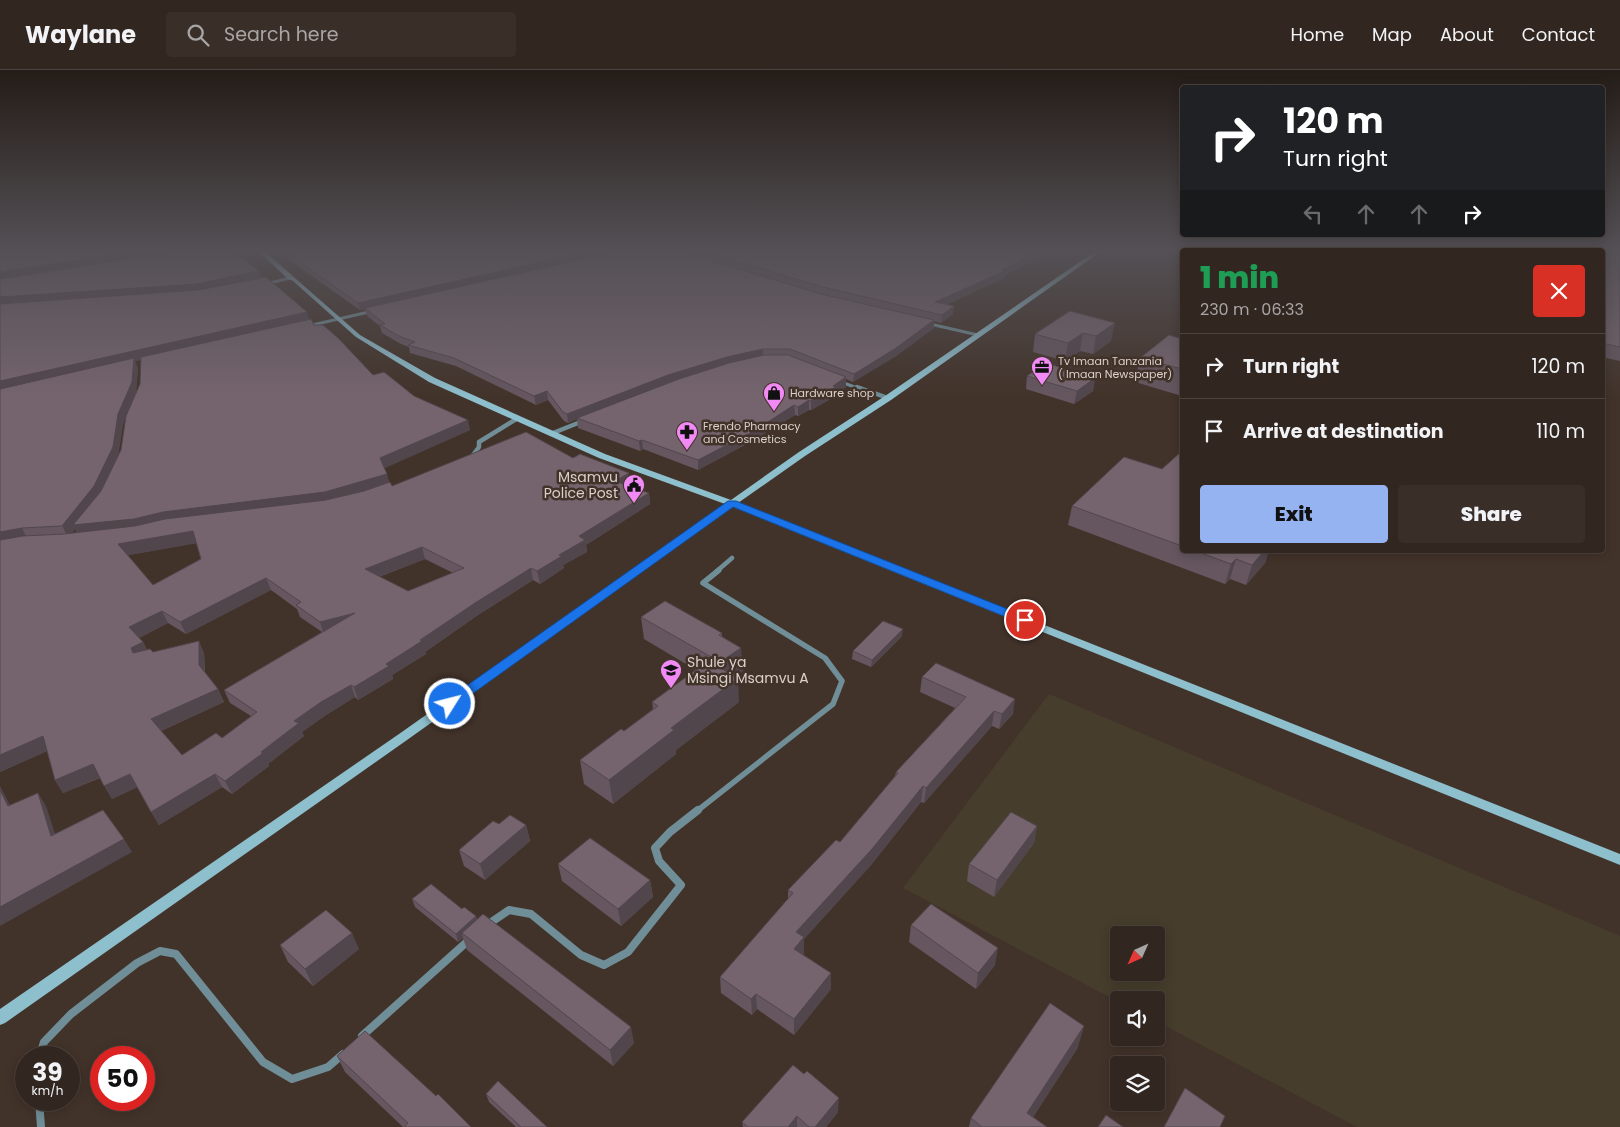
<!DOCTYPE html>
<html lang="en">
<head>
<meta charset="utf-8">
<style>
  body { margin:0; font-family:Poppins,sans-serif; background:#3a2e29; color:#f1f3f6; height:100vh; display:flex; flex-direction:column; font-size:19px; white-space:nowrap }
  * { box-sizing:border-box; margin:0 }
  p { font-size:16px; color:#a8a5a5 }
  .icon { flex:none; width:28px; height:28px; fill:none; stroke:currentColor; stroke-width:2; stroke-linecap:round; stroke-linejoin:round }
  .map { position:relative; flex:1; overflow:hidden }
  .sheet { position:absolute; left:1180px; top:178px; width:425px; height:305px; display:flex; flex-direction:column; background:#322620; border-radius:5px; box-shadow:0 2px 12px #0003,0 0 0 1px #4d433e }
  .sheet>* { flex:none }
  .guide { position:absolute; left:1180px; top:15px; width:425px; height:152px; border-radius:5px; box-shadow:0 2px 12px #0003,0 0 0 1px #4d433e; background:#202124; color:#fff; overflow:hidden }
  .needle { width:32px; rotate:225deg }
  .buttons { position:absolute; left:1110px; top:856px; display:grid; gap:10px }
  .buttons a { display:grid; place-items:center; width:55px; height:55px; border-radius:5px; background:#322620; box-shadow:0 2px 12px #0003,0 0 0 1px #4d433e; font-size:25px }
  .speed { position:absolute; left:15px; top:976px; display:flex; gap:10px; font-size:25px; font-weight:700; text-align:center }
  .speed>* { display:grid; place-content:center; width:65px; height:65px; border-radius:50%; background:#322620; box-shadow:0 2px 12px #0003,0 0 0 1px #4d433e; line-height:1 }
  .speed small { font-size:12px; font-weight:400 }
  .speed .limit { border:8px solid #d22; background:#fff; color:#111 }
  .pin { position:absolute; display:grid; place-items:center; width:42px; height:42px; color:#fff; margin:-21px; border:2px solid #fff; border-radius:50%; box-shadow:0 1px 5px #0007 }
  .me { position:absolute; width:55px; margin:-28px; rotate:54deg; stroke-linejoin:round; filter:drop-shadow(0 0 4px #0008) }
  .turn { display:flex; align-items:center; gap:18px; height:105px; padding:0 20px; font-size:22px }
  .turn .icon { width:65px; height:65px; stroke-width:2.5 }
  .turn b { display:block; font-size:35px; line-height:42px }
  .lanes { display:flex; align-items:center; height:48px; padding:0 20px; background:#0003; justify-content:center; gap:25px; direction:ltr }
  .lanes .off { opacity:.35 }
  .round { display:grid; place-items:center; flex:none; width:52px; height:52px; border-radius:5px; background:#3a2e29 }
  .head { display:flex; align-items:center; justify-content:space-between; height:85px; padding:0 20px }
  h1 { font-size:30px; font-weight:800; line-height:38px; color:#1e9e55 }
  .primary-button { display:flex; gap:10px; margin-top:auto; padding:10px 20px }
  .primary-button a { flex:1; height:58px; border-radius:5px; background:#95b2f1; color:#111; font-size:20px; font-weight:800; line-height:58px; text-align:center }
  .primary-button a+a { background:#3a2e29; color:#f1f3f6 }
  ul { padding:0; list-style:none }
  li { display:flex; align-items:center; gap:15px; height:65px; padding:0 20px; border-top:1px solid #4d433e }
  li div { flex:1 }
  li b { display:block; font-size:19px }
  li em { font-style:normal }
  header { display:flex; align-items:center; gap:30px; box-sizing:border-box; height:70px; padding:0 25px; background:#322620; border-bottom:1px solid #4d433e }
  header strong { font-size:24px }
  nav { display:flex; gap:28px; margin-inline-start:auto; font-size:18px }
  .search { width:350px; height:45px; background:#3a2e29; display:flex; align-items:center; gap:12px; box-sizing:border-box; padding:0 18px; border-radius:5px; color:#a8a5a5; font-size:19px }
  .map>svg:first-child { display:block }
</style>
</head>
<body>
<header>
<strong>Waylane</strong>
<div class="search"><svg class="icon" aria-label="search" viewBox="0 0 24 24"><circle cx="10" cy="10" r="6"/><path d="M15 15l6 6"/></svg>Search here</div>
<nav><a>Home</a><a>Map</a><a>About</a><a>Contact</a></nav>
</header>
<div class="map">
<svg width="1620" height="1057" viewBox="0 0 1620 1057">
  <rect width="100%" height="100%" fill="#42332a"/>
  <path fill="#463d2c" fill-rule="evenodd" d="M1049,624l571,242v191h-263l-201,-106v-21h-37v2l-216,-114zM1119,865h37v37h-37z"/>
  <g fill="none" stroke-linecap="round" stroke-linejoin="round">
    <path stroke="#708e97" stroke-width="3" d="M266,214l24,-6
      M930,254l48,11
      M308,256l65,-15
      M841,312l19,7"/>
    <path stroke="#708e97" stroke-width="4.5" d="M857,317l31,11
      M553,363l30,-12
      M470,389l9,-12v-5l39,-24
      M717,501l15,-13"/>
    <path stroke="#708e97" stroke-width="5.5" d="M697,741l136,-107 9,-23 -17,-23 -122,-75 16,-13"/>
    <path stroke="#708e97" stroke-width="8" d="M487,855l22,-15 22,4 50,41 23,10 24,-13 53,-67 -22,-24 -4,-13 15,-16 28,-22
      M362,966l107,-96
      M39,988l5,-16 27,-28 66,-51 23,-12 16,3 87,108 29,17 36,-12 15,-13
      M39,1030l2,27"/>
    <path fill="#8ebfcd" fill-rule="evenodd" d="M257,180h6l97,85 75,43 170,76 126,46 68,-48 86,-56 212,-146h6l-212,150 -86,56 -67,47 882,351v11l-887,-358 -326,233 -402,283 -5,2v-16l399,-275 326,-230 -126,-46 -170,-76 -73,-45 -63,-56 -5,-2z"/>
  </g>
  <path fill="#65565f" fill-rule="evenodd" d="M0,180l233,2 26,19 2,7 112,97 41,21 56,34 -86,38 5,14 3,4 181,-28 56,15 1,11 -2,2 21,7 1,11 -64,41 1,7 -24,13 1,3 -24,16 -7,-4 -55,35 -53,37 1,2 -34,21 1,4 -35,21 -3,-3 -29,18 -24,17 2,4 -36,28 1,2 -37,28 -10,-7 -63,38 -22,-38 -25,12 -12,-21 -37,15 -8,-13 -8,-29 -47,21zM141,290l-1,24 -4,8 2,-24 -3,-7zM126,346l-5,34 -3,5 5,-31zM75,459l2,4h-5zM196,473l5,16 -48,26 -25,-30zM425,489l28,14 -45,18 -29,-14zM271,520l26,19 3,8 22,15 -98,58 6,13 21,13 -29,22 -40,17 -21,-24 63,-29 -6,-13 -13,-17 -1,-19 -51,-1 -6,-2 -4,-8 -4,-4 29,-15 18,11z
    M280,180h773l-48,25 -1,3 -58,27 7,9 -12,9 -7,-2v7l-38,28 -43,26 -7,-3v8l-10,6v3l-25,14h-2l-11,6 -3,-1 -41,25 -56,30 -55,-21 -3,2 -62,-23 -1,-9 -9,4 -4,-2 -16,-21 -12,5 -80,-39 -46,-13 -1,-6 -8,-3 -19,-11 -2,-7 -13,-10 -2,-7 -5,1 -75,-53z
    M1176,180h444v111l-18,-4v-107h-420v4l-6,-1z
    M1070,241l41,30 -18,13 -13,-3 -15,10 -32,-9 2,-18z
    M1182,269v57l-47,-14 5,-24z
    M1027,306l68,2 -2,13 -19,13 -48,-15z
    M1182,381v99h87l-4,13 -19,22 -16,-6 -5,5 -157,-59 4,-19 90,-37z
    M641,547l81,16v3l21,35 -9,5 5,26 -63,48v4l-63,50 -29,-20 -4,-24 44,-29 29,-22 -1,-7 44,-32 -52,-31z
    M902,566l-31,31 -19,-8 1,-8z
    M922,607l91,37 -14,15 -7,-3 -68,77 -3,-1 -50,63 -67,74v14l-1,1 28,35 -37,46 -37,-26 -5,6 -31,-22 -1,-16 68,-78v-9l52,-48 55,-66 1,-4 59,-64 -35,-16z
    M499,754l27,1 4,16 -45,39 -21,-14 -5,-16z
    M1037,756l-3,17 -40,54 -27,-16 2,-17z
    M558,794l92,16 3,17 -32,29 -59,-45z
    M412,829l50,10 15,10 157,124 -21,23 -146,-116 -4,-12 -5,4 -43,-35z
    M911,855l84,40 -19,24 -67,-47z
    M280,875l79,4 -46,37 -25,-24z
    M1084,956l-7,23 -44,68 14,10h-78l2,-9z
    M337,986l99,40 35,31h-68l-58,-55z
    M486,1024l61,33h-31l-27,-25z
    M838,1042l-12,15h-83l-1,-5z"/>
  <path fill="#52464d" d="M144,180h57l-201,32v-10z
    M595,180h31l-266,60 -2,-7z
    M1041,180h12l-48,25 -1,3 -69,32v-8z
    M259,201l3,9 -61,13 -201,14v-10z
    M954,236l-1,8 -12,9 1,-8z
    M307,242l3,10 -175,39 3,7 -2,24 -13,32 -5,34 45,54 224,-38 3,11 -62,18 -249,34 -4,-8 -7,9 -68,-146v-11z
    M934,250v8l-38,28 -43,26 1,-8z
    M1115,253l-4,18 -18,13 3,-18z
    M1083,263l-3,18 -15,10 3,-18z
    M763,279v8l-186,61v1l-9,4 -1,-9 101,-39 59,-18z
    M846,307v10l-10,6v3l-25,14v-9z
    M1095,308l-2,13 -19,13 3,-13z
    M547,321l1,9 -12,5 -2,-9z
    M809,330v10l-11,6v-9z
    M794,335l1,10 -41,25 -56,30v-10z
    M468,350l2,10 -87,39 -3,-11z
    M642,370l1,9 -3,2 -1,-10z
    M629,403l1,11 -14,9 -1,-12z
    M649,423l1,11 -64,41 1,7 -24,13 1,3 -24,16 -3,-13 22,-16 20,-19z
    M22,458l6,12 -28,5v-13z
    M193,461l5,12 -74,13 -6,-12z
    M422,477l3,12 -57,22 -3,-12z
    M1265,480h4l-4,13 -19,22 6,-20z
    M1236,489l-6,20 -5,5 6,-20z
    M531,498l2,12 -55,35 -53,37 1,2 -34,21 1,4 -35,21 -4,-13 32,-23 89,-61z
    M266,508l5,12 -85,44 -6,-12z
    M162,541l6,12 -33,17 -6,-13z
    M355,543l-31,21 -4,-12z
    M903,559l-1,7 -31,31 1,-7z
    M199,571l5,12 1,24 -6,-12z
    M143,572l6,12 -16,-1 -2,-5z
    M741,578l2,23 -21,14 -2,-23z
    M738,608l1,24 -63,48v4l-63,50 -4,-24 62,-52z
    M351,615l4,12 -29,18 -24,17 2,4 -36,28 1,2 -37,28 -7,-13 36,-29 33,-31 27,-19z
    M218,619l6,13 -66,30 -7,-13z
    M1015,629l-2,15 -14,15 3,-15z
    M994,641l-2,15 -68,77 2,-15z
    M43,666l8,13 -51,23v-17z
    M93,694l8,13 -38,16 -8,-13z
    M130,704l8,13 -26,12 -8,-13z
    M215,704l7,13 -63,38 -8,-13z
    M0,716l17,33 -9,-13 -8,-16z
    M923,716l-2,16 -50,63 -67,74v14l-10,11v-15l2,-17z
    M38,723l8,13 14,43 -9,-13z
    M526,755l4,16 -45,39 -5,-16z
    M1037,756l-3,17 -40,54 3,-17z
    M124,769l8,13 -132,74v-19z
    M650,810l3,17 -32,29 -3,-17z
    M476,846l3,8 -17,9 1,5 -5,4 -2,-8z
    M352,863l7,16 -46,37 -8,-17z
    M998,878l-3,17 -19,24 2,-16z
    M831,903v16l-37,46v-16z
    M756,924l1,15 -5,6 -1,-16z
    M1084,956l-7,23 -50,78v-14z
    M631,957l3,16 -21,23 -3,-16z
    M839,1028l-1,14 -12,15h-11z
    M797,1046v11h-9z"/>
  <path fill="#75646e" stroke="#52464d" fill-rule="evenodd" d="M0,180h144l-144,22z
    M184,180h48l27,21 -62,13 -197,13v-18z
    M283,180h312l-237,53z
    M623,180h53l145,44 113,26 -38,28 -42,26 -64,-25h-27l-36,8 -59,18 -101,39 -4,-2 -16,-21 -13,5 -80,-38 -46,-13 7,-3 -16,-6 -19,-11 5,-1 -20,-16z
    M698,180h343l-40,20 4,1 -70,31 19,4 -12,9 -119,-28z
    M1209,180h411v97l-18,-4v-93z
    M266,207l41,35 -307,69v-77l198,-14z
    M1070,241l45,12 -19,13 -13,-3 -15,10 -33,-9z
    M311,249l3,6h9l16,14 34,36 11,-3 30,24 54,24 -88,38 7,16 -62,18 -162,20 -29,7 -61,6 28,-34 20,-41 5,-34 14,-32 1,-27z
    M1169,265l13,4v30l-42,-11z
    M764,285h24l58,22 -13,9 3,1 -25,14 -2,-1 -11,7 -4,-2 -40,26 -56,29 -56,-20 -3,1 -62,-23 102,-39 50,-16z
    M134,288l-2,24 -14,32 -5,33 -19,39 -32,40 -40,2 -22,4v-143z
    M1046,293l49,15 -18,13 -50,-15z
    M526,362l47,26 7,-4 49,19 -14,8 34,12 -70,43 6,4 -26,15 3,1 -25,15 -6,-3 -56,35 -55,37 2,1 -36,23 3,2 -35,21 -3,-2 -30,17 -27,19 5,2 -38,29 2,1 -38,28 -10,-7 -64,38 -21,-38 -26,12 -11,-22 -38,16 -12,-44 -43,19v-215l23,-4 41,-2 71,-8 30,-7 161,-19 38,-9 26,-9 2,4zM193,461l8,28 -48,26 -35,-41zM422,477l42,21 -56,23 -43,-22zM266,508l35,24 -5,3 24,17 35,-9 -131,77 33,22 -35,26 -6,-5 -34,22 -31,-36 67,-30 -19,-24v-24l-46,11 -3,-3 -17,4 -2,-5 12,-6 -14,-15 33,-16 18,11z
    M1182,381v95l-110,-40 52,-49 38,12z
    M1193,480h72l-13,15 -16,-6 -5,5z
    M665,531l57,32 -3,2 22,13 -21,14 -79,-45z
    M883,551l20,8 -31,31 -19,-9z
    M708,591l30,17 -67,50 3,2 -65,50 -29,-20 41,-31 3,2 34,-25 -6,-4z
    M936,593l79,36 -13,15 -8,-3 -68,77 -3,-2 -51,63 -76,83 8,5 -10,12 37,24 -37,46 -38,-25 -5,5 -31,-22 73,-84 -5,-3 48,-50 4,2 58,-69 -2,-1 70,-75 -44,-20z
    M0,720l8,16 30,-13 13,43 52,-26 21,29 -124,68z
    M1011,742l26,14 -40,54 -28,-16z
    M510,745l16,10 -46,39 -21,-14 34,-29 6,3z
    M590,768l60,42 -32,29 -60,-45z
    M431,814l31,25 2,-2 12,9 -20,18 -44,-35z
    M931,834l67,44 -20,25 -67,-48z
    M326,840l26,23 -47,36 -25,-24z
    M483,844l148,113 -21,23 -148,-117z
    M1050,933l34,23 -57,87 20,14h-65l-11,-9z
    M365,961l71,65 2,-2 33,33h-65l-1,-1 3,-3 -71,-67z
    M793,995l11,9 3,-3 32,27 -24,29h-6l-12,-11 -9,11h-40l-6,-5z
    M498,1011l49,46h-26l-35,-33z
    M1185,1018l40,28 -5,11h-56z
    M1106,1045l17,12h-25z"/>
  <linearGradient id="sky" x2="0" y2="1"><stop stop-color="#241c17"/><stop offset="0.55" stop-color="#545055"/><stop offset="1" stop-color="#545055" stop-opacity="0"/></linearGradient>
  <rect width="1620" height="328" fill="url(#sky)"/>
  <path fill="#1a73e8" stroke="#114b97" d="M728,431h8l294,117 1,2 -1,3h-9l-288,-116 -279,200h-9l-2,-3 2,-3z"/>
  <defs>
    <g id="office-pin" transform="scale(1.125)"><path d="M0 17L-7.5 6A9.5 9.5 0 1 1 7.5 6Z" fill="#f18af4" stroke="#42332a"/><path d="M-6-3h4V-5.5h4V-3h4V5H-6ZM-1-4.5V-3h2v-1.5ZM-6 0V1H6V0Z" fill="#111"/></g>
    <g id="shop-pin" transform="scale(1.125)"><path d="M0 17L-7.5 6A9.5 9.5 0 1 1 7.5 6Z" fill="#f18af4" stroke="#42332a"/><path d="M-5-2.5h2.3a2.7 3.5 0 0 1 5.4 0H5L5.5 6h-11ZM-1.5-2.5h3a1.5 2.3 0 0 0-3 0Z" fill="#111"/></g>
    <g id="pharmacy-pin" transform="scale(1.125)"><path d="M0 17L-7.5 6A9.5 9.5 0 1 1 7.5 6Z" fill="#f18af4" stroke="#42332a"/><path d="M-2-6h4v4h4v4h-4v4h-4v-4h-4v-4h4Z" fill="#111"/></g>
    <g id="civic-pin" transform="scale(1.125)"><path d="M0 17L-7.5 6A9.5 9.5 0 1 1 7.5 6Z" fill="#f18af4" stroke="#42332a"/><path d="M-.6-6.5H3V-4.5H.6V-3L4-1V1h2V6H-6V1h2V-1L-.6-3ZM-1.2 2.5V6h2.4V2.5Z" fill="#111"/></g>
    <g id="school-pin" transform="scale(1.125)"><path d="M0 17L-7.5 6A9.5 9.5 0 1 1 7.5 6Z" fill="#f18af4" stroke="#42332a"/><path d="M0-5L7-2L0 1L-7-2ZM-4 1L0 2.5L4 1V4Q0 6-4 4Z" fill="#111"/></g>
  </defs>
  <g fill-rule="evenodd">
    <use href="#office-pin" x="1042" y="297"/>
    <use href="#shop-pin" x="774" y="323"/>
    <use href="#pharmacy-pin" x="687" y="362"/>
    <use href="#civic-pin" x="634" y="415"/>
    <use href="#school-pin" x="671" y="600"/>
  </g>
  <g text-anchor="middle" stroke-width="5" stroke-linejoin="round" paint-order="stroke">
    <g font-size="11" fill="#dad0ca" stroke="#42332a" text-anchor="start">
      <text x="1058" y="295">Tv Imaan Tanzania<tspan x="1058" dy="13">( Imaan Newspaper)</tspan></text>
      <text x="790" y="327">Hardware shop</text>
      <text x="703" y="360">Frendo Pharmacy<tspan x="703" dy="13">and Cosmetics</tspan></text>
    </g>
    <g font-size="14" fill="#dad0ca" stroke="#42332a" text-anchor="end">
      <text x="618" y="412">Msamvu<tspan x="618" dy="16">Police Post</tspan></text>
      <text x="687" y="597" text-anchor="start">Shule ya<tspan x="687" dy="16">Msingi Msamvu A</tspan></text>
    </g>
  </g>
</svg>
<div class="buttons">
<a><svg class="needle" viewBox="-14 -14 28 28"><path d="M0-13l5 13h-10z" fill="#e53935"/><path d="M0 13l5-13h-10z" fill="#a8a5a5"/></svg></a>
<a><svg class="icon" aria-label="sound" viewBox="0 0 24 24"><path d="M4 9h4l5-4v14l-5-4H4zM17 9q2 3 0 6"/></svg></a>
<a><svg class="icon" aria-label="layers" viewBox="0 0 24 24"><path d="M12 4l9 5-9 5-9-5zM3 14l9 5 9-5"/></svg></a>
</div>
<div class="speed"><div>39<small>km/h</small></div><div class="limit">50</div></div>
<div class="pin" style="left:1025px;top:550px;background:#d93025"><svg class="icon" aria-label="arrive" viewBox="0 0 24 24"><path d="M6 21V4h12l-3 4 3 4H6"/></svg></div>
<svg class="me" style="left:450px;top:634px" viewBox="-20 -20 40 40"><circle r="17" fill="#1a73e8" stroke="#fff" stroke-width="3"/><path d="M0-11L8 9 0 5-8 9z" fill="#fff"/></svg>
<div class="guide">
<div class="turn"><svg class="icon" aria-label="right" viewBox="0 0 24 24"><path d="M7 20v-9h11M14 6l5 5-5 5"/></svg><div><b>120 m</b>Turn right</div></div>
<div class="lanes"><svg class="icon off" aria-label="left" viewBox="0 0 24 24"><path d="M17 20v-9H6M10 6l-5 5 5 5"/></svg><svg class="icon off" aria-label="ahead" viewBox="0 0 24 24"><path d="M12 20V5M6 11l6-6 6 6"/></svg><svg class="icon off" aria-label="ahead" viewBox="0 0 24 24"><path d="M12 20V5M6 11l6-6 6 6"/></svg><svg class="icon" aria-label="right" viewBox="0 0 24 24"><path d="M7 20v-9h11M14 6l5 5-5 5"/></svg></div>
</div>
<section class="sheet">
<div class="head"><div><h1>1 min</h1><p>230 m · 06:33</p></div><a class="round" style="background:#d93025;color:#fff"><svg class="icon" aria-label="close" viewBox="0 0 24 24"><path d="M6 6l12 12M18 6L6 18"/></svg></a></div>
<ul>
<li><svg class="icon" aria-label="right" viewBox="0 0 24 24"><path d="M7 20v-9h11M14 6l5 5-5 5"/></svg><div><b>Turn right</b></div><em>120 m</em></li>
<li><svg class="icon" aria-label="arrive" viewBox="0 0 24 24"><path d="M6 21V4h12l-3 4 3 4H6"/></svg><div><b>Arrive at destination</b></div><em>110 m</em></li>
</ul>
<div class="primary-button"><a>Exit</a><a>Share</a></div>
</section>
</div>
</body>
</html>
